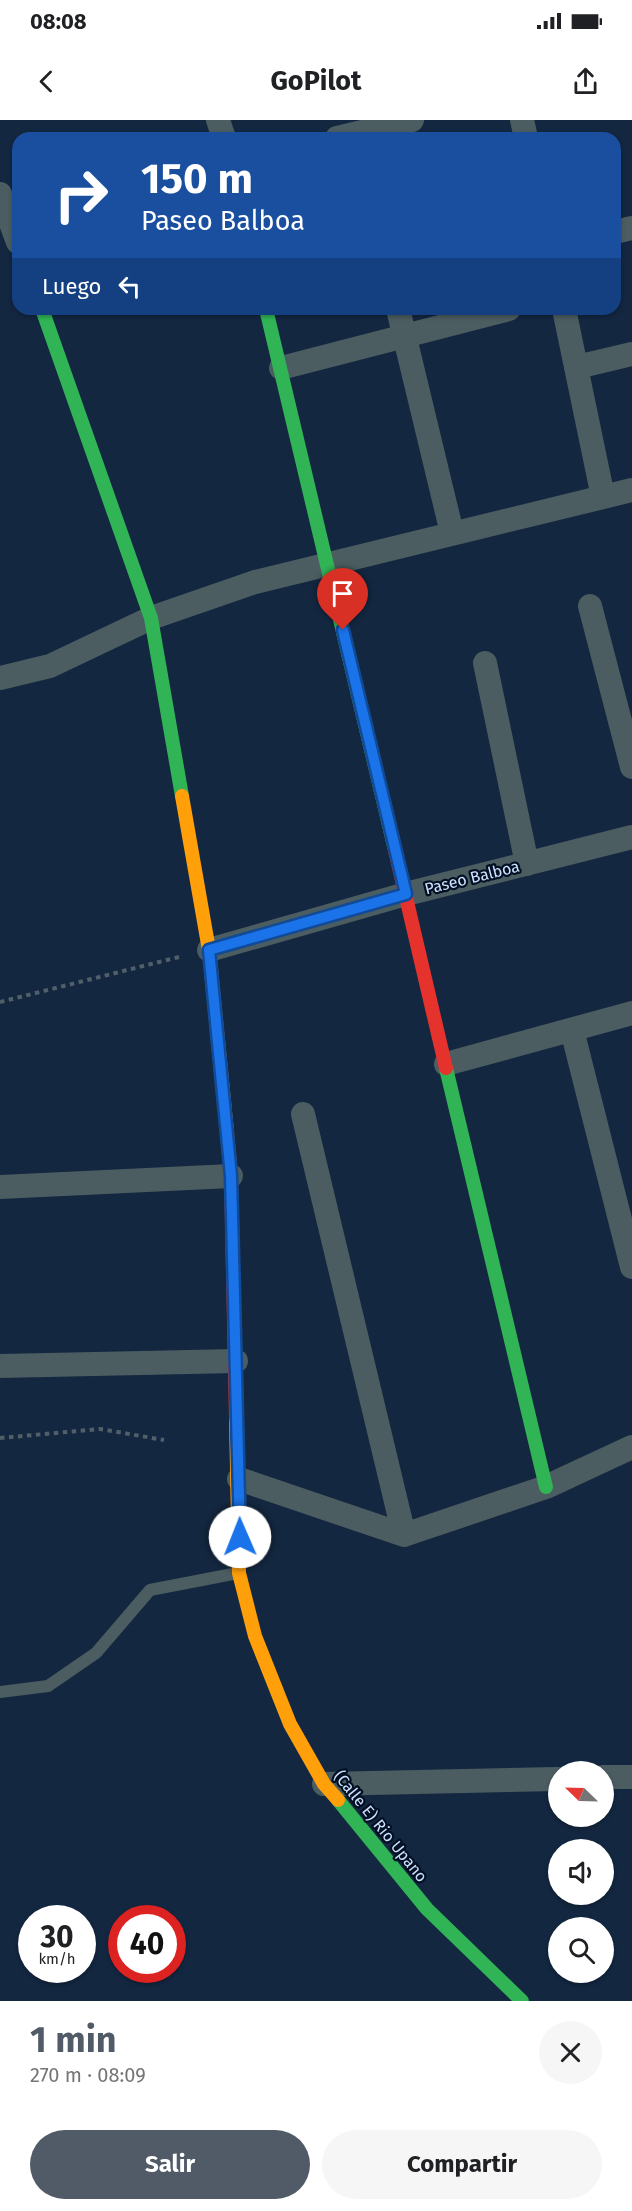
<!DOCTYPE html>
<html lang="es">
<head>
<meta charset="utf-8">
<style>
  body { margin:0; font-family:"Fira Sans",sans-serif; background:#f6f6f6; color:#202124; height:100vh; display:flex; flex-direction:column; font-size:22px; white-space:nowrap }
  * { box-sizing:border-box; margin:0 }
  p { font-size:20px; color:#757577 }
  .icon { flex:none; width:33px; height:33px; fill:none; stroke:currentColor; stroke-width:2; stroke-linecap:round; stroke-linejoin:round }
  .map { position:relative; height:1881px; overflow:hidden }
  .drawer { display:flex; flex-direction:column; background:#fff; flex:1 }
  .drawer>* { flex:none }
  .hud { position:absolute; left:12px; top:12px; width:609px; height:183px; border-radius:18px; box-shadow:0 2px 4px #0004; background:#1a4fa0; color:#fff; overflow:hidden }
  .needle { width:39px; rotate:293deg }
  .buttons { position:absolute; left:548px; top:1641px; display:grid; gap:12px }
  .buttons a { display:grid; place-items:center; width:66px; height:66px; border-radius:50%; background:#fff; box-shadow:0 2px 4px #0004; font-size:30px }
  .speed { position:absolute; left:18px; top:1785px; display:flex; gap:12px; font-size:30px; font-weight:700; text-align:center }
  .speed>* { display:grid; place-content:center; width:78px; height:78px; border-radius:50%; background:#fff; box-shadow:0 2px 4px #0004; line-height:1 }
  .speed small { font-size:15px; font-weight:400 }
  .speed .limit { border:9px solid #d22; background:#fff; color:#111 }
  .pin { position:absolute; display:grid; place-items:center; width:51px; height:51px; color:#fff; margin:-62px -26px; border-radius:50% 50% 50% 0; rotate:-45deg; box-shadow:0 0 6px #0007 }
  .pin .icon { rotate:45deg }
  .me { position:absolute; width:66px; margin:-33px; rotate:359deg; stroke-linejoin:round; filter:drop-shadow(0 0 4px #0008) }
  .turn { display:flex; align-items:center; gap:21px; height:126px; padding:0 30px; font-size:27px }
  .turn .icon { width:78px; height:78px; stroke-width:2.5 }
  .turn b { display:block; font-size:42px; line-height:51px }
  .then { display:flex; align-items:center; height:57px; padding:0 30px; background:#0003; gap:12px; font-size:22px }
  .round { display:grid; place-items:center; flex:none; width:63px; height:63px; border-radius:32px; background:#f6f6f6 }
  .summary { display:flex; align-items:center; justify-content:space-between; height:102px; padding:0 30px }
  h1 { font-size:36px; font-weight:700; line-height:45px; color:#515b68 }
  .action { display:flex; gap:12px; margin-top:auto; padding:12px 30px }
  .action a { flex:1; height:69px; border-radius:36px; background:#515b68; color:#fff; font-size:24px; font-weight:700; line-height:69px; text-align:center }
  .action a+a { background:#f6f6f6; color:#202124 }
  .status { display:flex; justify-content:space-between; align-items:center; height:42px; padding:0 30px; background:#fff; direction:ltr }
  .status svg { height:16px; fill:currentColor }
  header { display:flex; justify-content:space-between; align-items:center; height:78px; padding:0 30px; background:#fff; font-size:27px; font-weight:700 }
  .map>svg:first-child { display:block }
</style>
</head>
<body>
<div class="status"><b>08:08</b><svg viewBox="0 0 49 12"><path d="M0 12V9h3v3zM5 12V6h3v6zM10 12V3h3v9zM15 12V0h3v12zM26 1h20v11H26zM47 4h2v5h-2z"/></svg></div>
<header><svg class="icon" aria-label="back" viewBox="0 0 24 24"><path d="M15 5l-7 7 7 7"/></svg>GoPilot<svg class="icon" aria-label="share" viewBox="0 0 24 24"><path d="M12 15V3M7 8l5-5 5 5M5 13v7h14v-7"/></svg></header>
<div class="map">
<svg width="632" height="1881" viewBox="0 0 632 1881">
  <rect width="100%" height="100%" fill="#132740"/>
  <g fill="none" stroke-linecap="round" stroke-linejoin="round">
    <path stroke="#516068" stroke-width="4" stroke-dasharray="4.5 4.5" stroke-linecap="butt" d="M0,882l179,-45
      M0,1318l100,-9 64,11"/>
    <path stroke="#4b5d60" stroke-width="12" d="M0,1572l48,-6 48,-33 54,-63 88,-17"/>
    <path stroke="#4b5d60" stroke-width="24" d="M218,0l6,18
      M522,0l4,18
      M337,18l75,-18
      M0,74l18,48
      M615,112l17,-4
      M398,189l54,224
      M564,189l39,188
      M577,247l55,-13
      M281,248l228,-59
      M590,486l42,161
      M485,543l42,201
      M0,558l50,-12 101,-48 104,-36 377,-92
      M209,830l197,-56 226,-57
      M572,910l60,237
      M446,944l186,-51
      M303,994l101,421
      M0,1067l231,-11
      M0,1246l236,-5
      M239,1359l165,56 142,-48 86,-40
      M603,1657h29
      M324,1664l234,-5"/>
    <path stroke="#30b455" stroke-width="14" d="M42,189l109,309 31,178
      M266,189l128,537
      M446,948l100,419
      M338,1680l89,109 95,92"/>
    <path stroke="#ff9f0a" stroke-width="14" d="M182,676l27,154 18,182
      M236,1298l3,155 16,63 35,88 34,60 14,16"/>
    <path stroke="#e5322d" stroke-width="14" d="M394,726l52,222
      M227,1012l4,44 5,242"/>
  </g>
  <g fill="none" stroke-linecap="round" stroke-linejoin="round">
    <g stroke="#114b97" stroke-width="15">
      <path id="route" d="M240,1417l-9,-361 -22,-226 197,-56 -63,-264"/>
    </g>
    <use href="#route" stroke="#1a73e8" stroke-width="10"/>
  </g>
  <g text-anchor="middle" stroke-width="4.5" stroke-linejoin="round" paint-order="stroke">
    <g font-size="16" fill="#cde2fe" stroke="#031023">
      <text transform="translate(472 757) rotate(-14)" y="6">Paseo Balboa</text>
      <text transform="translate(381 1706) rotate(51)" y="6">(Calle E) Rio Upano</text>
    </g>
  </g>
</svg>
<div class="buttons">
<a><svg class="needle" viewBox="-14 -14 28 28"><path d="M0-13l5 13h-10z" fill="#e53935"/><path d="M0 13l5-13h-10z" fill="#757577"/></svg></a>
<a><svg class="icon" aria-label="sound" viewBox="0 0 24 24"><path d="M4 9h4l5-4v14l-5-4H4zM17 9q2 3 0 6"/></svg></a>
<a><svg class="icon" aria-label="search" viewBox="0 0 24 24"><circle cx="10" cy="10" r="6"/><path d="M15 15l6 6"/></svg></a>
</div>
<div class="speed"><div>30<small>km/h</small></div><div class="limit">40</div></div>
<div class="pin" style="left:343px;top:510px;background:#d93025"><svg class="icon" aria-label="arrive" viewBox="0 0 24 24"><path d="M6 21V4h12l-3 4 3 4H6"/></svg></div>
<svg class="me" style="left:240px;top:1417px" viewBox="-20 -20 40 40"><circle r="19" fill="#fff"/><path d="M0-13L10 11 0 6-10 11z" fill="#1a73e8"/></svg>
<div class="hud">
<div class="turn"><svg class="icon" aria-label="right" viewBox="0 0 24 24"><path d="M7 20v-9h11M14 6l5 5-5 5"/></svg><div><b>150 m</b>Paseo Balboa</div></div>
<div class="then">Luego<svg class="icon" aria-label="left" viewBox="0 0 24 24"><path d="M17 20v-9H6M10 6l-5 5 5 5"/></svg></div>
</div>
</div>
<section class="drawer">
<div class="summary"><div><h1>1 min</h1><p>270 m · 08:09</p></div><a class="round"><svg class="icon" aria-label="close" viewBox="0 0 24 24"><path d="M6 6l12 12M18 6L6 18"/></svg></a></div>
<div class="action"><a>Salir</a><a>Compartir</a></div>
</section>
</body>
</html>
